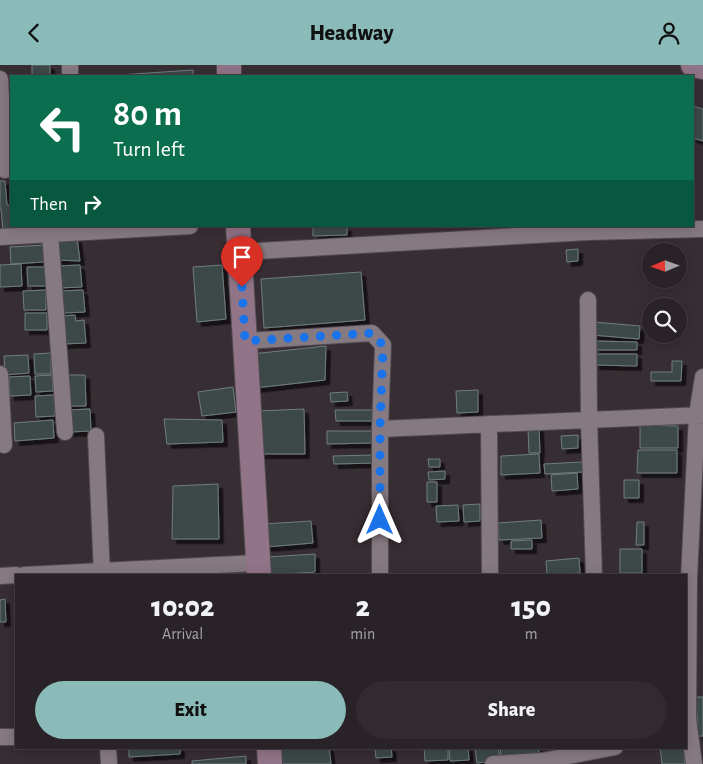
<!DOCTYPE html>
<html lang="en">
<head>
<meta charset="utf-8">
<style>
  body { margin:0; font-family:"Alegreya Sans",sans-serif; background:#312a2f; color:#f1f3f6; height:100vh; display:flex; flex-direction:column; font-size:19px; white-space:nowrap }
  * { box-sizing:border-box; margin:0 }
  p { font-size:16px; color:#a5a4a7 }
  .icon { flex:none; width:28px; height:28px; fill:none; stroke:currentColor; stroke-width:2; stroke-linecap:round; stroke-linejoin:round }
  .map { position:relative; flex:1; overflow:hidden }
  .side { position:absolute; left:15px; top:509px; width:672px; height:175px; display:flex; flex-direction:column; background:#292227; border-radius:0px; box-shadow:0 2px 12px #0003,0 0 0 1px #453f44 }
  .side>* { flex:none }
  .hud { position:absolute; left:10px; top:10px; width:684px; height:152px; border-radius:0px; box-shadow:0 2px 12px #0003,0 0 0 1px #453f44; background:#0b6e4f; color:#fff; overflow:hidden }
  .needle { width:32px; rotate:268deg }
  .fabs { position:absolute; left:642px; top:178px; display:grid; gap:10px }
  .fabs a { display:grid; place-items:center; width:45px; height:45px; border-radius:50%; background:#292227; box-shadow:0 2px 12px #0003,0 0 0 1px #453f44; font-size:25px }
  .pin { position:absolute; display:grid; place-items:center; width:42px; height:42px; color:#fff; margin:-51px -21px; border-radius:50% 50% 50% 0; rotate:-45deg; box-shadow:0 0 5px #0007 }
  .pin .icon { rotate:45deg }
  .me { position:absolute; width:55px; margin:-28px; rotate:0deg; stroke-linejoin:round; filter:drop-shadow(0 0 4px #0008) }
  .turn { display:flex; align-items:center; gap:18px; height:105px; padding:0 20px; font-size:22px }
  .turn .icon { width:65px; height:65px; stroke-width:2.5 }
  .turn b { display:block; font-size:35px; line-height:42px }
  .then { display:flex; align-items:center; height:48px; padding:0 20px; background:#0003; gap:10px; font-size:19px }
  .eta { display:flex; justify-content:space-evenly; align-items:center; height:85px; text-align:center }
  .eta b { font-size:30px; font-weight:800; line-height:35px }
  .primary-button { display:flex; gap:10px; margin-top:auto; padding:10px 20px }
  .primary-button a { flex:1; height:58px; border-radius:30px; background:#8bbbb9; color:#111; font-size:20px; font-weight:800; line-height:58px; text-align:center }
  .primary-button a+a { background:#312a2f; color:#f1f3f6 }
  header { display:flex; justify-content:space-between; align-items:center; height:65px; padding:0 20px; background:#8bbbb9; color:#111; font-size:22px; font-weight:800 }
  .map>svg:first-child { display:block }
</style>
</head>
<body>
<header><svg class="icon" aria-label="back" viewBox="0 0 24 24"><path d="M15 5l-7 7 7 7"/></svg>Headway<svg class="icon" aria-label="person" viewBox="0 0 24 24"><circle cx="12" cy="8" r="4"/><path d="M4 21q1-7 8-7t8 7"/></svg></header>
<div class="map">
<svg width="703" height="699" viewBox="0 0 703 699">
  <defs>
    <filter id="shadow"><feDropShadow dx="4.5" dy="4.5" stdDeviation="0" flood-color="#0009"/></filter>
  </defs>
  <rect width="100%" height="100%" fill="#372e34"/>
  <path fill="#3c484a" stroke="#707d7f" filter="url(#shadow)" d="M32,0h18v10h-18z
    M193,5v6h-89z
    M692,41l11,3v32l-11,-3z
    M0,116h5l2,24h4v21h13v3l-21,1 -2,-21h-1z
    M313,161l34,1v8l-34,1z
    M77,173l3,23 -22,-1 -2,-21z
    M44,180v17l-33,2 -1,-17z
    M578,184v12l-11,1 -1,-12z
    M21,199l1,22 -22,1v-22z
    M80,200l2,22 -23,1 -1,-22z
    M222,200l4,54 -29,3 -4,-55z
    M27,202h19v19h-18z
    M361,207l4,48 -101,8 -3,-49z
    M46,225v20h-22l-1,-19z
    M83,225l2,22 -23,1 -3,-22z
    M25,248h22v17h-22z
    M75,250l1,6 8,-1 2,23 -24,1 -2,-28z
    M594,257l46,4 -1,13 -47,-4z
    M596,276l41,1v8h-41z
    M326,281l-1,34 -70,8 -3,-34z
    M51,288v21h-16l-1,-20z
    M595,289h42v12l-42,-1z
    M28,290l1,18 -24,2 -1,-19z
    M672,296h10l-1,20h-30v-9h21z
    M52,310l1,16 -17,1 -1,-16z
    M65,310h20l1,31h-21z
    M30,311l1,19 -21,1 -1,-19z
    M233,322l3,25 -34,4 -4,-24z
    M478,325v22l-21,1 -1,-22z
    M347,327l1,9 -17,1 -1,-9z
    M54,330l1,21 -19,1 -1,-21z
    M90,344l1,22 -22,1 -1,-22z
    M304,344l1,45h-46l-1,-43z
    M335,345h40v11h-39z
    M164,354l58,1 1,22 -56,2z
    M53,355l1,18 -39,3 -1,-18z
    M640,360l38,1v22h-38z
    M539,362l1,26h-11l-1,-25z
    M327,366h46v12l-46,1z
    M578,370v13l-16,1 -1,-13z
    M638,385h39v23h-40z
    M539,389l1,19 -39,2v-19z
    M375,390v8l-41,1 -1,-8z
    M428,394h12v8h-11z
    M582,397l1,10 -38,2 -1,-10z
    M445,406v8l-16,1 -1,-8z
    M577,408l1,16 -26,2 -1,-16z
    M624,415h15v18h-15z
    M427,417h10v20h-10z
    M218,419l1,55h-47l1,-53z
    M480,439v17l-16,1 -1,-17z
    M458,440l1,16 -22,1 -1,-16z
    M541,455l1,18 -43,2 -1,-17z
    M311,456l2,22 -47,4 -3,-23z
    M637,457h7v23h-8z
    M532,475v9h-21v-8z
    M620,484h22v24h-22z
    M315,489v18l-47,3 -1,-18z
    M579,493l1,15 -33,2 -1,-14z
    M5,534l1,23h-6v-22z
    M696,632h7v39h-5z
    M129,682h51v7l-51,3z
    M277,682h52l2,17h-53z
    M391,682l1,10 -16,1 -1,-10z
    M424,682h24v13l-23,1z
    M449,682h19l1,13 -19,1z
    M475,682h23l2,13 -23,3z
    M500,682h38l1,6 -38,4z
    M660,682h24l1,17h-23z
    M246,691v8h-54v-3z"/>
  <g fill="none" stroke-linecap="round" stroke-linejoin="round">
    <g stroke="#514a4e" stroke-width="18">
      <path id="street" d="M70,0v11
        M0,14l5,91
        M50,168l15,199
        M0,172l190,-11
        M240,187l348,-20 115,-3
        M588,235l1,120 5,155
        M245,276l127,-8 11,12 -3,84v146
        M0,309l4,71
        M489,359l1,151
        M380,364l323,-14
        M96,371l6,139
        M24,510l234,-12
        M0,511l16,-1
        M0,672h16
        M108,682l1,17
        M493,699l49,-3 73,-14
        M694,699l-6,-45 1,-141 8,-163 6,-38"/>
    </g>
    <g stroke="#514a4e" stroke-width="26">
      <path id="secondary" d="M229,0v11
        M693,0l10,2
        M238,161l21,349
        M269,682l1,17"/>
    </g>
    <use href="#street" stroke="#857a81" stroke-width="16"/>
    <use href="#secondary" stroke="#917487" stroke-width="24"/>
  </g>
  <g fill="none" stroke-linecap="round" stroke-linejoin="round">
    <path stroke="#1a73e8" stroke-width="9" stroke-dasharray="0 16.2" d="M242,222l3,54 127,-8 11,12 -3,84v91"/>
  </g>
</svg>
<div class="fabs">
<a><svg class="needle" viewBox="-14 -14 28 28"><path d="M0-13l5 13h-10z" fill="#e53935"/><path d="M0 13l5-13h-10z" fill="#a5a4a7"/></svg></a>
<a><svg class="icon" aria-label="search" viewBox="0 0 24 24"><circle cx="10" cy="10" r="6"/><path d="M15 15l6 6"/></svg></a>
</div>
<div class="pin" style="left:242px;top:222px;background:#d93025"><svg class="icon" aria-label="arrive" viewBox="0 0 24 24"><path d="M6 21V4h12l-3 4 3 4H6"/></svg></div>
<svg class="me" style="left:380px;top:455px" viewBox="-20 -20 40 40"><path d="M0-17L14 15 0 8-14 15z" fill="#1a73e8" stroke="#fff" stroke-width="4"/></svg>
<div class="hud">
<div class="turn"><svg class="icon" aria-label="left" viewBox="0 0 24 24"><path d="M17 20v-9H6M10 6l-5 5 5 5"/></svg><div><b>80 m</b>Turn left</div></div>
<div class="then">Then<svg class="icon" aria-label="right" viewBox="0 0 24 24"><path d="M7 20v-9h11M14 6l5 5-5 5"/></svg></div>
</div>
<section class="side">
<div class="eta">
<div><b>10:02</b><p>Arrival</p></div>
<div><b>2</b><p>min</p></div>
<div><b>150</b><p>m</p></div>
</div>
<div class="primary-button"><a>Exit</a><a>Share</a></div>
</section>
</div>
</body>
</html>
